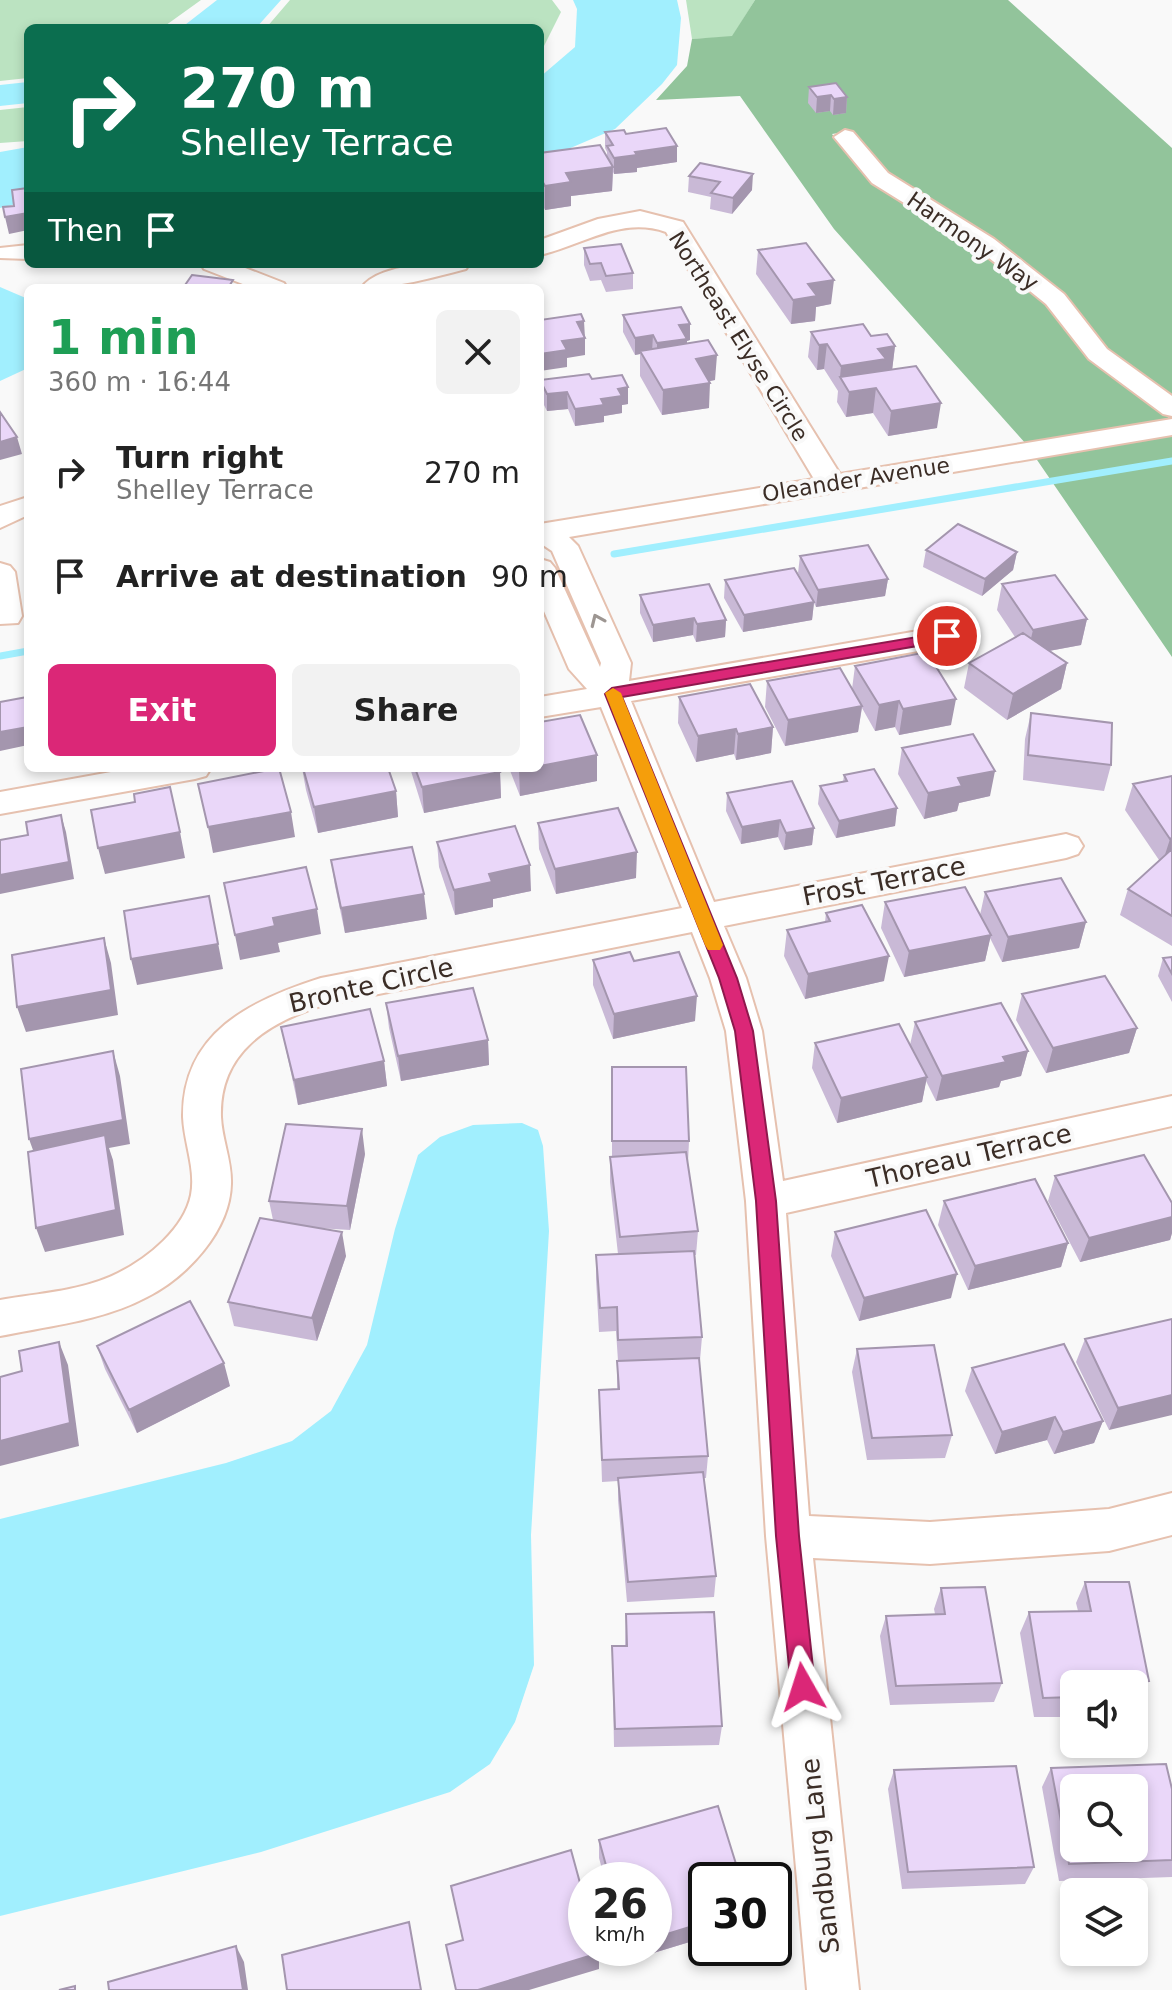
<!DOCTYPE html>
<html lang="en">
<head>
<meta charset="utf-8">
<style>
  body { margin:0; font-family:"DejaVu Sans",sans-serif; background:#f2f2f2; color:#222; height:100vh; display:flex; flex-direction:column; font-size:30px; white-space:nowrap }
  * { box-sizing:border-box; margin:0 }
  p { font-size:26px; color:#767676 }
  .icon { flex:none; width:44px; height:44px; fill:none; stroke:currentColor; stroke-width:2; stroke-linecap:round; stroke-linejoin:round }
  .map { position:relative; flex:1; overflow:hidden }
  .drawer { position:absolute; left:24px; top:284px; width:520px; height:488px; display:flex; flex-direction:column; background:#fff; border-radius:12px; box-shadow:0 4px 12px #0003 }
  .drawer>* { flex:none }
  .banner { position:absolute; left:24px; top:24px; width:520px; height:244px; border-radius:12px; box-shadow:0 4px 12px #0003; background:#0b6e4f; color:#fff; overflow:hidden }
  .buttons { position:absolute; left:1060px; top:1670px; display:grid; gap:16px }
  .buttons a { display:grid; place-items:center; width:88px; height:88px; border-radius:12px; background:#fff; box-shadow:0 4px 12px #0003; font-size:40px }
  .speed { position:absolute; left:568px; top:1862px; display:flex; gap:16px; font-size:40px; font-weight:700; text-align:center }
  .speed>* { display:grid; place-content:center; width:104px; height:104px; border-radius:50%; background:#fff; box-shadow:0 4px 12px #0003; line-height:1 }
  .speed small { font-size:20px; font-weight:400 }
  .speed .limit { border:4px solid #111; border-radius:12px; background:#fff; color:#111 }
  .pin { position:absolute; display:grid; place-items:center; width:68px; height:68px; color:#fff; margin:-34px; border:4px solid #fff; border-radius:50%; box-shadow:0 2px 8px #0007 }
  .me { position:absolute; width:88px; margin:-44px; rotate:354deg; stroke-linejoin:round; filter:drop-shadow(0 0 6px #0008) }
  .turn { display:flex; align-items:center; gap:28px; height:168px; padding:0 24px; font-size:36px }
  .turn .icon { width:104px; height:104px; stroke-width:2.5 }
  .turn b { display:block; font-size:56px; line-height:68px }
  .then { display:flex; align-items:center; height:76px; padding:0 24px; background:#0003; gap:16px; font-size:30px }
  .round { display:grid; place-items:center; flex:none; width:84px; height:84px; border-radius:12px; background:#f2f2f2 }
  .headline { display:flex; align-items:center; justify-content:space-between; height:136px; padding:0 24px }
  h1 { font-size:48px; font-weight:700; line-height:60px; color:#1e9e55 }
  .primary-button { display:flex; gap:16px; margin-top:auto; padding:16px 24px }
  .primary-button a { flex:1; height:92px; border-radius:12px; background:#db2777; color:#fff; font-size:32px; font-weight:700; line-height:92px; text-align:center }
  .primary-button a+a { background:#f2f2f2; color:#222 }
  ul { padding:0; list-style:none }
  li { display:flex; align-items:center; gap:24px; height:104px; padding:0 24px }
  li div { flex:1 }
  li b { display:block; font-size:30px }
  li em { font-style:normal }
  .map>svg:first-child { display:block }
</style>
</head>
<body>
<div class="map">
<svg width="1172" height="1990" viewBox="0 0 1172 1990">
  <rect width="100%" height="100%" fill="#f9f9f9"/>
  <path fill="#bbe3c1" d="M0,0h201l-39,28h-134v50l-28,3z
    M290,0h262l9,12 -21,42v-26h-274z
    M686,0h69l-23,37 -40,2z
    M28,107v34l-28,2v-33z"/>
  <path fill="#92c49b" d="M755,0h253l164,148v250l-63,-47 -220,-175 -37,-45 -20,3 38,46 106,67 68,54 44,56 84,63 -146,24 -192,-215 -94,-133 -84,4 31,-34 5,-27 40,-3z
    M1172,434v223l-137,-200z"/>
  <path fill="#a1effe" d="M217,0h64l-25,28h-75z
    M573,0h104l4,18 -4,47 -15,19 -47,45 -75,32v-84l35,-30 2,-38z
    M28,82v21l-28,3v-21z
    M28,147v54l-28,7v-56z
    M0,287l28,12v69l-28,13z
    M522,1123l16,7 5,16 6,85 -18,304 3,130 -19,57 -25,42 -40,28 -189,60 -261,64v-397l226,-56 66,-22 39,-30 36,-66 28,-116 23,-74 22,-18 33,-12z"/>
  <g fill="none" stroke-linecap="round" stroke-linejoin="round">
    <path stroke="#a1effe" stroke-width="7" d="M614,554l558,-93
      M0,656l28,-5"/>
    <g stroke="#e6c1af" stroke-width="4">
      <path id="minor" d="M845,130l8,2 35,41 106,66 70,55 43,55 65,47v20l-9,-2 -74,-55 -43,-55 -68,-55 -106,-66 -38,-46z
        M640,211l43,11 157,252 332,-55v16l-603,102 9,9 53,117 -2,18 318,-55 11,3 4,7 -4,7 -11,3 -316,55 83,201 352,-68 12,4 5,8 -5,8 -12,4 -342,68 22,52 16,53 21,150 389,-85v30l-386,87 23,303 121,6 179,-13 63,-16v42l-63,16 -179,13 -117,-6 46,432h-52l-41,-454 -20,-335 -20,-170 -16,-53 -18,-46 -369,73c-56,18 -104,48 -102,112 1,23 11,44 10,67 -1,47 -44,93 -84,113 -45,24 -98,29 -147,39v-36c39,-7 83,-9 118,-27 30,-15 66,-44 73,-78 5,-26 -7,-52 -8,-78 -1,-85 69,-117 138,-139l361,-70 -81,-201 -61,10v-20l47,-8 -18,-20 -29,-67v-43l10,3 5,6 45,99 1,-4 -49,-112 -12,-8v-19l274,-45 -148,-247c-45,-16 -83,13 -126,23v-15l58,-21z
        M28,245v14l-28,-1v-10z
        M201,264h34l49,19 3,5h-34l-49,-19z
        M420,264h49l-3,5c-35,9 -70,19 -105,19 13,-17 39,-20 59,-24z
        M28,497v18l-28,13v-22z
        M0,563l10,3 5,6 7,44 -4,7 -18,1z
        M133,768h78l-5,8 -11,3 -195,35v-22z"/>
    </g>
    <use href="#minor" fill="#fff" fill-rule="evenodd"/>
  </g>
  <path fill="#c9b9d6" d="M809,87l38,10 -1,16 -13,2 -3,-4 -14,2 -8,-10z
    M605,132l21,2 51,28 -40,6v4l-23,2 -1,-2 -1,19 -41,5v10l-26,4 -5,-10v-47l67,4v-5l-2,-4z
    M689,176l63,14 -20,24 -22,-5 1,-12 -23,-5z
    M584,248l49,25v16l-27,3 -5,-12 -11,1 -6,-16z
    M758,250l73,54 -15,3 -1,14 -24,3 -35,-50z
    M623,315l67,9v16l-3,1v3l28,36 -6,1v27l-47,7 -22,-39v-22l-5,1 -12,-23z
    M811,332l60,4 24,10 -3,24 45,58 -49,8 -15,-23 -27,4 -9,-15 1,-11 -14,-22 -7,1 -9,-13z
    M592,379l36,8v17l-6,1v8l-18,3v6l-29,4 -7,-17 -21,2 -7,-14v-17z
    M926,550l91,2 -4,18 -31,26 -59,-29z
    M800,556l88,23 -3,17 -69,11 -2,-4 -2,17 -69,12 -19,-34 1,-18 84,13 -11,-20z
    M1002,584l85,35 -6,26 -32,6 18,12 -6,26 -54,31 -43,-32 5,-25 46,-26 -18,-27z
    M640,595l86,25 -1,17 -29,5 -3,-7 -40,7 -13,-29z
    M855,666l96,59 -52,10 -4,-8 -20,4 -13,-23 -4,24 -73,14 -20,-39 2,-26 85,8z
    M679,697l94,30 -2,26 -35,7 -2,-6 -38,8 -18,-39z
    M1031,713l80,52 -7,26 -81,-11 2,-41z
    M902,748l88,48 -31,7 -2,8 -33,8 -26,-45z
    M302,768l94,23 2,26 -80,16 -12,-43z
    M410,768h88l2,4 1,26 -77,15z
    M509,768h31l57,13 -77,15z
    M844,775l53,33 -2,18 -59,12 -18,-34 2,-18 23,-4z
    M1172,776v170l-52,-31 8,-26 31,-29 -34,-50 8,-26z
    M727,793l87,35 -2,17 -28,5 -6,-13 -37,7 -15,-33z
    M538,823l98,55 -80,16 -17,-45z
    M437,842l94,49 -38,8v8l-38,8 -16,-48z
    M331,860l96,59 -82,14 -10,-47z
    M985,892l101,30 -7,26 -77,14 -12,-24 -5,23 -81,16 -23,-49 4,-26 95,13z
    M826,913l58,68 -79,18 -21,-43 3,-26 38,-8z
    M1172,957v45l-14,-26 5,-18z
    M593,960l41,1 61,60 -82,18 -20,-54z
    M1022,994l115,34 -8,25 -83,20 -30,-53z
    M386,1003l102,37 1,25 -88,16 -12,-53z
    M915,1022l113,29 -7,25 -20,5 -2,6 -63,14 -10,-20 -4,21 -85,21 -25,-55 3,-25 95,2z
    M281,1027l103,34 3,25 -89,19z
    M612,1067l77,74 -1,22 10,68 -2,24h-1l7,82 -2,23h-1l9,96 -2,22h-2l12,98 -2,21 -87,5 -9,-102v-19l-16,1 -3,-92 18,-1v-28h1l-2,-30 -17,1 -3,-53v-24l22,-1 -8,-72v-25h2z
    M365,1154l-15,76 -33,-2 29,28 -29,85 -83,-15 -6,-24 45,-82 -4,-19z
    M1055,1176l117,27v30l-2,7 -90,22 -32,-61z
    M944,1201l124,42 -7,24 -93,23 -30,-65z
    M835,1232l116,66 -92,23 -28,-65z
    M1172,1319l-63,111 -33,-68 9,-23z
    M97,1346l133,40 -93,47 -32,-64z
    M857,1349l95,86 -7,23 -78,2 -15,-88z
    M972,1368l131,53 -9,22 -40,11 -7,-14 -52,14 -30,-63z
    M1085,1582l64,99 -11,20h-4v-17h-60v33h-40l-14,-84 9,-21 49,-1 -2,-8z
    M941,1588l61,95 -8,19 -104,3 -10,-69 6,-20 49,-2 -1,-5z
    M626,1614l96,112 -3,19 -105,2 -2,-101h13z
    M1051,1768l121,21v88l-113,4 -17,-94z
    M894,1770l140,97 -9,17 -123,5 -14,-100z
    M718,1806l23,74h-35v57l-79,24 -3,-13h30v-68h-49l-6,-22v-18z"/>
  <path fill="#a496ae" d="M831,95l-1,16 -14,2 1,-16z
    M847,97l-1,16 -13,2 1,-16z
    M677,146v16l-40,6v4l-23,2v-16l21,-6z
    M613,167l-1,24 -41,5v10l-26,4v-24l21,-13z
    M753,174l-1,16 -20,24 1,-16z
    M28,213v17l-19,4 -4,-17z
    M834,280l-3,24 -15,3 -1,14 -24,3 2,-24 15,-16z
    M584,321l1,17 -8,-16z
    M690,324v16l-3,1 -1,15 -29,4v-17l22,-18z
    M653,335l-1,17 -12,-1v3l-5,1v-17z
    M585,338v17l-18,3v9l-27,4v-17l22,-13z
    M827,344l-3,25 -7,1 2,-25z
    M895,346l-3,25 -52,6 1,-11 37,-17z
    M717,355l-2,25 -20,4 1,-25z
    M710,383l-1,25 -47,7 1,-25z
    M628,387v17l-6,1v8l-18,3v6l-29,4v-17l26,-10 17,-10z
    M876,388l-3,25 -27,4 3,-25z
    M567,392l1,17 -21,2v-17z
    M941,403l-4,25 -49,8 3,-25z
    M17,437l5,17 -22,6v-18z
    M1017,552l-4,18 -31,26 3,-17z
    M888,579l-3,17 -69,11 2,-17z
    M814,602l-2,18 -69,12 1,-17z
    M694,618l-1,17 -40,7v-17z
    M1087,619l-6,26 -54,10 6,-25z
    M726,620l-1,17 -29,5 1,-18z
    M1067,663l-6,26 -54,31 6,-26z
    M956,699l-5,26 -52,10 4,-26z
    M899,701l-4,26 -20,4 4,-26z
    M862,706l-4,26 -73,14 3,-26z
    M28,727v18l-28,6v-19z
    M773,727l-2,26 -35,7 2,-26z
    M736,729l-2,25 -38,8 2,-26z
    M597,755v26l-77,15 -1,-26 21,-2v-2z
    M995,771l-5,25 -31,7 -2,8 -33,8 4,-26 30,-15z
    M500,772l1,26 -77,15 -2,-26z
    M396,791l2,26 -80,16 -4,-26z
    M897,808l-2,18 -59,12 3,-17z
    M291,812l4,25 -82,16 -5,-26z
    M61,815l5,17 8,47 -74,15v-19z
    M780,820l-2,17 -37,7 1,-17z
    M814,828l-2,17 -28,5 2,-17z
    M180,832l5,26 -80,16 -7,-26z
    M1172,838v24l-10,2 8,-25z
    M637,852l-1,26 -80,16 -1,-25z
    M530,865l1,26 -38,8v8l-38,8 -1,-25 35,-16z
    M424,894l3,25 -82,14 -4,-25z
    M209,896l14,73 -86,16 -6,-26z
    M317,909l4,25 -43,9 2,9 -40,8 -5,-25 38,-17z
    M1086,922l-7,26 -77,14 6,-25z
    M991,935l-6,26 -81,16 5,-26z
    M104,938l7,25 7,52 -92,17 -9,-25z
    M889,956l-5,25 -79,18 3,-25z
    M697,996l-2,25 -82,18 1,-25z
    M1137,1028l-8,25 -83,20 7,-25z
    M488,1040l1,25 -88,16 -3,-25z
    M113,1051l7,25 10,68 -21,4 4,12 11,75 -79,17 -9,-24 2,-64 -9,-25z
    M1028,1051l-7,25 -20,5 -2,6 -63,14 6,-25 61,-19z
    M384,1061l3,25 -89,19 -4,-25z
    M927,1077l-5,25 -85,21 4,-25z
    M362,1129l3,25 -15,76 -3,-24z
    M1172,1217v16l-2,7 -90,22 9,-24z
    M342,1232l4,24 -29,85 -5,-23z
    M1068,1243l-7,24 -93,23 7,-24z
    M957,1274l-6,24 -92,23 5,-23z
    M59,1342l9,23 11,81 -79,20v-25z
    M224,1363l6,23 -93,47 -8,-23z
    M1172,1395v20l-63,15 9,-22z
    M1055,1417l-8,23 -52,14 7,-22z
    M1103,1421l-9,22 -40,11 9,-22z
    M706,1922v15l-79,24 1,-13h26v-10z
    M236,1946l8,16 4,28h-5z
    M599,1953v16l-70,21h-51z"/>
  <path fill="#ead7f9" stroke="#a496ae" stroke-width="2" fill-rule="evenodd" d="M836,83l11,14 -13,2 -3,-4 -14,2 -8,-10z
    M666,128l11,18 -42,6 2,3 -23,3 -7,-12 6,-1 -8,-13 19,-2 2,4z
    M600,145l13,22 -47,6 5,9 -26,4 -5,-9v-24z
    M700,163l53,11 -20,24 -22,-5 9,-11 -31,-6z
    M28,188v25l-23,4 -2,-10 11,-1 -2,-16z
    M806,243l28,37 -26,4 9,12 -24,4 -35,-50z
    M621,244l12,29 -27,3 -5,-13 -11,1 -6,-16z
    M192,275l41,5 -5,8h-45z
    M681,307l9,17 -11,1 8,14 -30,4 -4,-8 -18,3 -12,-23z
    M581,314l3,7 -7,1 8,16 -23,3 5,9 -27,4v-34z
    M863,324l8,12 16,-2 8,12 -17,3 8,10 -45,7 -14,-22 -8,1 -8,-13z
    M708,340l9,15 -21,4 14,24 -47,7 -23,-39z
    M916,366l25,37 -50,8 -15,-23 -27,4 -9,-15z
    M589,374l3,5 30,-4 6,12 -10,2 4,7 -21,3 3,6 -29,4 -8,-17 -20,2 -7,-14z
    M0,412l17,25 -17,5z
    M958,524l59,28 -32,27 -59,-29z
    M868,545l20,34 -70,11 -18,-34z
    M794,568l20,34 -70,13 -19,-35z
    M1055,575l32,44 -54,11 -31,-46z
    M709,584l17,36 -29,4 -3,-6 -41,7 -13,-30z
    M1023,633l44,30 -54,31 -44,-31z
    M927,652l29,47 -53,10 -4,-8 -20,4 -24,-39z
    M840,668l22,38 -74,14 -21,-39z
    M750,684l23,43 -35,7 -2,-5 -38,7 -19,-39z
    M27,697l1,30 -28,5v-30z
    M1031,713l81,10 -1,42 -83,-10z
    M580,715l17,40 -57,11v-44z
    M973,734l22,37 -37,7 4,8 -34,7 -26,-45z
    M279,768l12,44 -83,15 -10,-43z
    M303,768h85l8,23 -82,16z
    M415,768h83l2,4 -78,15z
    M874,769l23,39 -58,13 -19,-35 27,-5 -3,-6z
    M1172,776v62l-2,1 -37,-55z
    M792,781l22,47 -28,5 -6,-13 -38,7 -15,-34z
    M170,787l10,45 -82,16 -7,-38 44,-8 -1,-8z
    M618,808l19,44 -82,17 -17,-46z
    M61,815l8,47 -69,13v-35l28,-5 -2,-13z
    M515,826l15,39 -41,9 3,8 -38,8 -17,-48z
    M412,847l12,47 -83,14 -10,-48z
    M1172,849v67l-44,-27z
    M306,867l11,42 -44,9 2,8 -40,9 -11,-52z
    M1061,878l25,44 -78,15 -23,-45z
    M965,887l26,48 -82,16 -24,-49z
    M209,896l9,48 -87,15 -7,-48z
    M862,905l27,51 -81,18 -21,-44 43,-9 -4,-8z
    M104,938l7,52 -94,17 -5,-52z
    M630,952l4,9 45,-9 18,44 -83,18 -21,-54z
    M1172,957v17l-9,-16z
    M1105,976l32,52 -84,20 -31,-54z
    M473,988l15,52 -90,16 -12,-53z
    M1001,1003l27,48 -25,6 3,5 -64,14 -27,-54z
    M370,1009l14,52 -90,19 -13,-53z
    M899,1024l28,53 -86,21 -26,-55z
    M113,1051l10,69 -94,19 -8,-70z
    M612,1067h74l3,74h-77z
    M286,1124l76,5 -15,77 -78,-5z
    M105,1135l11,75 -80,18 -8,-76z
    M686,1152l12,79 -78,6 -10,-80z
    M1144,1155l28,48v14l-83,21 -34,-62z
    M1035,1179l33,64 -93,23 -31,-65z
    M926,1210l31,64 -93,24 -29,-66z
    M260,1218l82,14 -30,86 -84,-16z
    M694,1251l8,86 -84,3 -1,-33 -17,1 -4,-53z
    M190,1301l34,62 -95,47 -32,-64z
    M1172,1319v76l-54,13 -33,-69z
    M59,1342l11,81 -70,18v-64l22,-6 -3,-20z
    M1064,1344l39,77 -40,11 -8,-15 -53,15 -30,-64z
    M934,1345l18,90 -80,3 -15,-89z
    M699,1358l9,98 -106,4 -3,-70 20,-1 -2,-28z
    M703,1472l13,104 -88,6 -10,-104z
    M1085,1582h44l20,99 -42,1 1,2h-34v13l-31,1 -14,-86 62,-1z
    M985,1587l17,96 -106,3 -10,-70 59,-2 -4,-26z
    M714,1612l8,114 -107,3 -3,-83h15l-1,-32z
    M1166,1764l6,25v71l-103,4 -18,-96zM1074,1788h60v60h-60z
    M1016,1766l18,101 -126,5 -14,-102z
    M718,1806l23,74h-35v42l-52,16v-58h-44l-11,-40z
    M571,1850l15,55v43h11l2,5 -121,37h-22l-10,-45 17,-5 -12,-54z
    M409,1922l12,68h-134l-5,-35z
    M236,1946l7,44h-134l-1,-8z
    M75,1986v4h-16z"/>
  <defs><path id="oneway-chevron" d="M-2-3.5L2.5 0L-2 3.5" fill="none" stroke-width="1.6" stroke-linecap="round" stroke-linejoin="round" transform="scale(2)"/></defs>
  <use stroke="#9d9692" href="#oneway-chevron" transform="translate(597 620) rotate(-114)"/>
  <path fill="#db2777" stroke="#8e194d" stroke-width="2" d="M947,632l7,4 -2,4 -330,57 115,281 16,53 23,170 23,335 16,151 -4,8 -8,4 -9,-4 -3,-8 -15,-151 -20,-335 -21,-170 -16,-53 -114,-284 7,-6z"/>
  <path fill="#f59e0b" d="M613,688l8,5 102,252 -3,5h-12l-3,-5 -100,-252z"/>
  <g text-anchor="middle" stroke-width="8" stroke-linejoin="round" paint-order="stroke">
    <g font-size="22" fill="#3b2d26" stroke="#f9f9f9">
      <text transform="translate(973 241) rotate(35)" y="8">Harmony Way</text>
      <text transform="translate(739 336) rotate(58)" y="8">Northeast Elyse Circle</text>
      <text transform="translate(856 479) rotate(-9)" y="8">Oleander Avenue</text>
    </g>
    <g font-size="26" fill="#3b2d26" stroke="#f9f9f9">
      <text transform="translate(884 881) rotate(-11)" y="9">Frost Terrace</text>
      <text transform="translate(371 985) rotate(-13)" y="9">Bronte Circle</text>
      <text transform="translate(969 1156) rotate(-13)" y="9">Thoreau Terrace</text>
      <text transform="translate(820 1856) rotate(-96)" y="9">Sandburg Lane</text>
    </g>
  </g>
</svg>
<div class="buttons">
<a><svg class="icon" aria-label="sound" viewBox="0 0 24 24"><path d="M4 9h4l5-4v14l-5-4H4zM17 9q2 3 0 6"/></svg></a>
<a><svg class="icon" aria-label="search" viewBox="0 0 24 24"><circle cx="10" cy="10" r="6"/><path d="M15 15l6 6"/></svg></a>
<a><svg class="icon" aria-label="layers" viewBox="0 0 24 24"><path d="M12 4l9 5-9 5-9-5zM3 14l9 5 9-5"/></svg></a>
</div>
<div class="speed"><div>26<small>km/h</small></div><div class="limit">30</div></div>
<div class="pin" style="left:947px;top:636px;background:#d93025"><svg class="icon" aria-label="arrive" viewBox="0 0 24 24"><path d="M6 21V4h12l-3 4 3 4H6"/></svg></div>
<svg class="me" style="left:803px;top:1687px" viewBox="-20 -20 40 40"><path d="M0-17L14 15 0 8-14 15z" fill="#db2777" stroke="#fff" stroke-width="4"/></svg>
<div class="banner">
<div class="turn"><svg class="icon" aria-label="right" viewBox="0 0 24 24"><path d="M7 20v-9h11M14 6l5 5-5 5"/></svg><div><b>270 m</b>Shelley Terrace</div></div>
<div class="then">Then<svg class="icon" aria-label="arrive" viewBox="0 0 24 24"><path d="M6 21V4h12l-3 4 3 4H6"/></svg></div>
</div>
<section class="drawer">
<div class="headline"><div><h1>1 min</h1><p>360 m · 16:44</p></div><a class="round"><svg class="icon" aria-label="close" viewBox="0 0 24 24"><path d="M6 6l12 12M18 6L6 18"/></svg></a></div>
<ul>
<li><svg class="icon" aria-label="right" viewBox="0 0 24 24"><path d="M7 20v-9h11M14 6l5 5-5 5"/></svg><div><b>Turn right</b><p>Shelley Terrace</p></div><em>270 m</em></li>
<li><svg class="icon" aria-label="arrive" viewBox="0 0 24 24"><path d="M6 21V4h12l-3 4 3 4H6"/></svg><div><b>Arrive at destination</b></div><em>90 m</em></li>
</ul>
<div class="primary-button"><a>Exit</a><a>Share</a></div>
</section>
</div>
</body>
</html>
